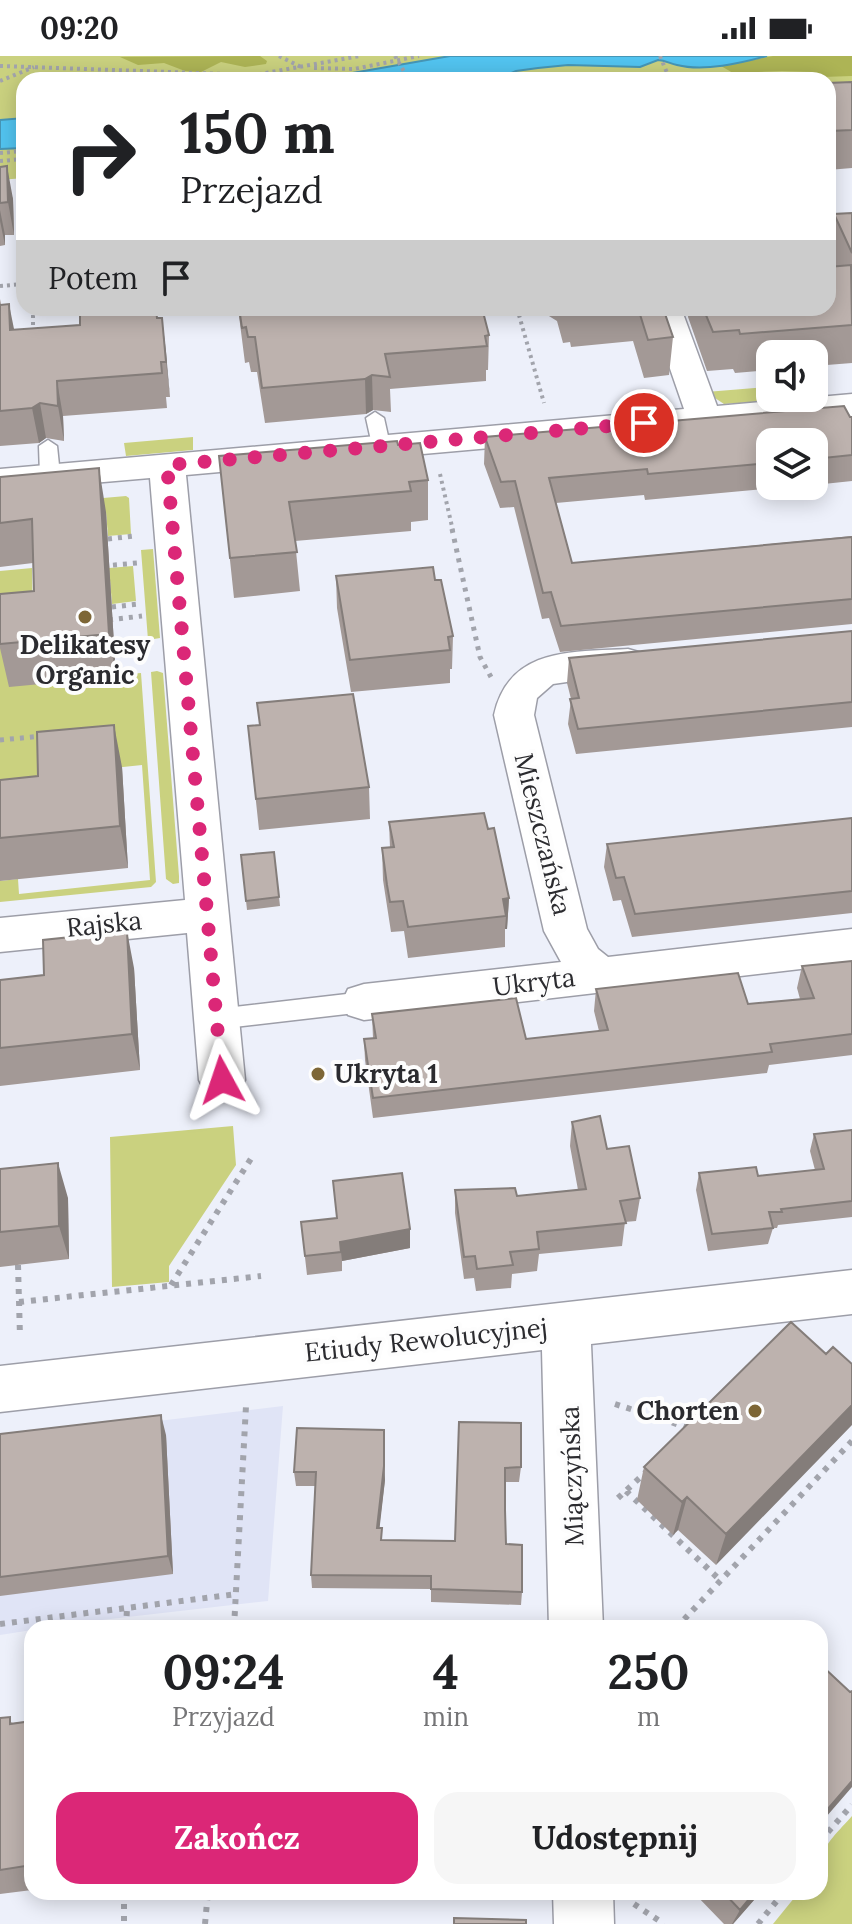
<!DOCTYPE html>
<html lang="pl">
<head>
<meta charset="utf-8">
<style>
  body { margin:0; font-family:Lora,serif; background:#f6f6f6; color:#202124; height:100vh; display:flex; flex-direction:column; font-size:30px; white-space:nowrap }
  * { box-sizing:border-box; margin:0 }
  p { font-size:26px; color:#757577 }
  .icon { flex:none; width:44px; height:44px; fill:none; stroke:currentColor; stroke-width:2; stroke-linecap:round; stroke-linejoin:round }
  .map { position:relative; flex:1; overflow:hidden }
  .side { position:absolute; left:24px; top:1564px; width:804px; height:280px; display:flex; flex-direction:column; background:#fff; border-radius:24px; box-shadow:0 4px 20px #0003 }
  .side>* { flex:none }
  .top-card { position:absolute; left:16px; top:16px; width:820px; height:244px; border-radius:24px; box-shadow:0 4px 20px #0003; background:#fff; color:#202124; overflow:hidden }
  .buttons { position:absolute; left:756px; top:284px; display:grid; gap:16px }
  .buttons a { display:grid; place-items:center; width:72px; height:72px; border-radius:16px; background:#fff; box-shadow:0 4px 20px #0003; font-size:40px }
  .pin { position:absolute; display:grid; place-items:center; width:68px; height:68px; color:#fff; margin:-34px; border:4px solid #fff; border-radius:50%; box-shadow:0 2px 8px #0007 }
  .me { position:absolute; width:88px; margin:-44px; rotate:355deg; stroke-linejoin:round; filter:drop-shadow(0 0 6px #0008) }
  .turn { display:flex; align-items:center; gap:28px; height:168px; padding:0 32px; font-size:36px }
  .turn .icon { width:104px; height:104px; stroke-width:2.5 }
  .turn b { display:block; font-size:56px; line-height:68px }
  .then { display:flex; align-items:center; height:76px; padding:0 32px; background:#0003; gap:16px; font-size:30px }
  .eta { display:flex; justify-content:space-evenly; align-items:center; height:136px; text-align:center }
  .eta b { font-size:48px; font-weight:700; line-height:56px }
  .primary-button { display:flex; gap:16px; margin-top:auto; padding:16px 32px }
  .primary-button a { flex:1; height:92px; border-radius:24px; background:#db2777; color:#fff; font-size:32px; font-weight:700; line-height:92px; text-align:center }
  .primary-button a+a { background:#f6f6f6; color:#202124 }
  .status { display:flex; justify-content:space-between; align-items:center; height:56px; padding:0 40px; background:#fff; direction:ltr }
  .status svg { height:22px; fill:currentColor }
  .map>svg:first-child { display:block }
</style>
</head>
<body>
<div class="status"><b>09:20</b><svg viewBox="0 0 49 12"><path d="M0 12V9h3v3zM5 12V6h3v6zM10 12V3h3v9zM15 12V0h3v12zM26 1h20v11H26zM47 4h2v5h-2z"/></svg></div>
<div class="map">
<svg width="852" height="1868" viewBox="0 0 852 1868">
  <rect width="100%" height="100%" fill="#edf0fa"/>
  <path fill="#e0e4f6" d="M283,1350l-15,195 -236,27v2l-32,5v-195z"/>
  <path fill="#cad17f" d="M0,0h852v60l-24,-36h-804v98l-24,2z
    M767,331l4,14 -47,3 -18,-12z
    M193,381v13l-67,6 -2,-13z
    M126,440l3,2 2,36 -23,2 -2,-24 -37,-11z
    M153,493l7,89 -12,2 -7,-90z
    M133,510l3,35 -24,3 -3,-36z
    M32,512l1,61 -33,3v-61z
    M0,582l116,37 25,-2 15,209 -5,5 -151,15v-21l18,-2 1,15 131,-14 -8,-115 -95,10 -47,48z
    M157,615l6,2 16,203v7l-6,1 -7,-5 -15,-207z
    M233,1070l3,39 -67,101v16l-57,5 -2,-150z
    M852,1760v108h-79l26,-32h21c0,-45 3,-44 32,-76z"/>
  <path fill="#adb455" d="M260,0l7,5 -1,3 -21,3 -24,-5 -20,10 -16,-1 -21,-8 -26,2 -18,-8z
    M773,0h79v20l-30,1 -9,-5 -31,-1 -49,2 -12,-7z"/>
  <path fill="#52c4f0" stroke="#4696b6" stroke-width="2" d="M450,0h317c-26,7 -63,16 -90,9 -7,-1 -11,-5 -19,-5l-18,7 -72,-2 -30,3 -22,3 -22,9h-182z
    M24,62v30l-24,1v-29z"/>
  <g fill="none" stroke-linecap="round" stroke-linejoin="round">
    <g stroke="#9d9ea8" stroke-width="3">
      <path id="lane" d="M375,356l9,6 6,27 -9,6 -9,-6 -6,-27z
        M48,384l9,6 3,29 -10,6 -10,-6 -1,-29z
        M364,936l9,3 3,7 -3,7 -9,3 -147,17 -9,-3 -3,-7 3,-7 9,-3z"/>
    </g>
    <g stroke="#9d9ea8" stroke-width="3">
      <path id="street" d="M649,252h32l36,98 135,-12v22l-666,59 59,605 -7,13 -16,6 -16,-6 -7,-13 -12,-147 -187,19v-34l185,-18 -35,-422 -150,13v-22l684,-60z
        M628,593l14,4 5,9 -5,9 -89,13 -16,14 -3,17 53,214 11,20 10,8 244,-28v34l-488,57 -16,-5 -6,-13 6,-13 16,-5 197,-22 -17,-31 -50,-216c15,-68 78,-63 134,-66z
        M852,1214v44l-261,30 12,284h-54l-7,-278 -542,62v-46z
        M553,1836h60l1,32h-60z"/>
    </g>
    <path stroke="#a2a4ac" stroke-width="4" stroke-dasharray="3 4" stroke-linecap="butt" d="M279,0l22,11
      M395,0l14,24
      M660,0l10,24
      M0,10l254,9 106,-19
      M314,12l40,1 65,-13
      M523,24l90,-4 51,4
      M0,25l34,-14
      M0,97l24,-2
      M0,105l24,-2
      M0,230l24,-2
      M33,252v26
      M517,252l27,95
      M440,418l13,57"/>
    <path stroke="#a2a4ac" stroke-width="5" stroke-dasharray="4 6" stroke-linecap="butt" d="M452,473l28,128 11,20
      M108,483l26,-3
      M103,510l34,-3
      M112,551l27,-3
      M109,564l33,-4
      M114,592l30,-3
      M0,684l43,-4"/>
    <path stroke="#a2a4ac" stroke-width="6" stroke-dasharray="5 7" stroke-linecap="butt" d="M18,1209l2,72
      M171,1229l81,-128
      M19,1246l242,-26
      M615,1348l74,24
      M626,1435l95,90
      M618,1442l28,-26
      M0,1568l237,-30
      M126,1572l1,-20
      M234,1572l12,-222
      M676,1572l176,-187
      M820,1785l32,-36
      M124,1836v32
      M634,1848l30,20
      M205,1868l3,-32
      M758,1868l26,-32"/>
    <use href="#lane" fill="#fff" fill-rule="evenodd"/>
    <use href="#street" fill="#fff" fill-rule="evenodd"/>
  </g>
  <path fill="#a39996" d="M852,26v86l-24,2v-87z
    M0,111l13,32 1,36h-9v10l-5,1z
    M852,157v150l-38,3v-12h-44v16l-35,3 -2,-4 -26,2 -19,-54 1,-9h139l5,-41 -5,-11v-10l6,-32z
    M0,243l1,5 13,26 148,-12 8,79h-4l1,11 -104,8 1,25 -18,-3 -7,5 -39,3z
    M238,252h244l7,27 -1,35h-2v11l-96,8 1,23 -18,-2 -7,4 -101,9 -8,-51h-6l-2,-10 -4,1z
    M536,252h127l10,29 -4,38 -25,3 -11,-37 -62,6 -1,-5 -7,1 -6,-22z
    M852,361v64l-38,4v-43h-44v44h28l-153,14 -1,-5 -88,8 16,60 280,-27v88l-292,28 -11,-34 -7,1 -28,-112 -14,1 -16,-44 1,-27z
    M398,389l30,35v40l-17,2v9l-116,10 5,50 -66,7 -15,-142z
    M0,421l106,35 10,165 -107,10 -9,-39v-54l34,-3 -1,-28 -33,4z
    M336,520l99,4 18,56 -1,33h-2v14l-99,9 -14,-84z
    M852,575v96l-276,27 -8,-30 3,-25 -4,-16 2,-25z
    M259,669l110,62 1,32 -111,11 -11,-104z
    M122,711l6,101 -128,13v-101z
    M852,762v95l-220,24 -11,-37 -8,1 -9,-34 3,-23z
    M389,766l99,7 21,69 -2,31h-2v18l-97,11 -4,-27 -13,1 -8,-52 -1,-32h8z
    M274,796l6,54 -33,4 -6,-55z
    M852,905v94l-83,10 -2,8 -394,45 -8,-58 -1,-21 9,-1 -1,-24 154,25 73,-8 -5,-20 2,-22 152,15 52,-5 -3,-11 5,-22z
    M134,912l6,102 -140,16v-106z
    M572,1066l35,27 33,49 -4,23 -11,1 -3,24 -83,8 -2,17 -25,3 -1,14 -35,3 -2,-13 -10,1 -9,-66v-23l62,6 61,-6 -8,-44z
    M852,1074v87l-74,8 -1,3h-4l-5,16 -60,7 -12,-61 3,-17 59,3 57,-6 -5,-19 4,-17z
    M0,1113l68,29 1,61 -69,8z
    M333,1125l77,48v19l-68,13v10l-35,4 -6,-53 36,-4z
    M826,1298l-110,211 -38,-35 -5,5 -36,-35 7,-33z
    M459,1366l62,45 -2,15h-14l1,62 16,48 -1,13 -90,-3v-13l-119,-1 -1,-13 4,-89h-19l-2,-14 3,-44 88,52 -6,48 3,12 73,1z
    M0,1378l166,1 7,139 -173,22z
    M0,1662l13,5 19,-2v169l-32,4z
    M693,1836h68l-28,32h-9z"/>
  <path fill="#847d7a" d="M7,110l6,33 1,36 -6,-33z
    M0,154l5,25v10l-5,-24z
    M9,248l7,35 -6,-9z
    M162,262l4,34 4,45 -4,-35z
    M372,319l1,35 -7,4 -1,-35z
    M57,325l6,35 1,25 -6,-35z
    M40,347l6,35 -7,5 -7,-35z
    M99,412l7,44 10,165 -7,-43z
    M114,669l8,42 6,101 -8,-42z
    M509,842l-2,31h-2l1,-13 -3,-17z
    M127,875l7,37 6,102 -8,-36z
    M58,1107l10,35 1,61 -10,-33z
    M410,1173v19l-68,13 -2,-19z
    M852,1349v20l-136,140 10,-31z
    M161,1359l5,20 7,139 -5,-18z
    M384,1374l1,50 -7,62 -1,-14z
    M687,1441l-9,33 -5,5 9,-33z
    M852,1725v6l-32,37v-6z
    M755,1836h6l-28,32h-1l8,-14z"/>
  <path fill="#bdb2ae" stroke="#847d7a" stroke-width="2" d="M852,26v48l-22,1 3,5h-5v-53z
    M7,110l1,36 -8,1v-36z
    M852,157v40l-18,-39z
    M851,209l1,60 -112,9 -1,-4 -26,2 -10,-24h125v-41z
    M9,248l1,26 70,-5v-11l76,-6 1,10h5l4,44h-5l1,11 -105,8 1,25 -18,-3 -8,5 -32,3v-106z
    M239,252h243l7,27 -4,1 2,10 -102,8 5,23 -18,-2 -7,4 -103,9 -7,-51h-7l-2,-10 -4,1z
    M638,252h25l10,29 -25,3z
    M844,350l6,11h2v38l-38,4v-17h-44v21l-122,11 -1,-5 -98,9 23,85 280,-26v62l-291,27 -10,-34 -8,1 -28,-112 -14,1 -16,-45z
    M397,385l1,4 22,-2 8,37 -19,2 2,9 -122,11 8,50 -67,6 -11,-102z
    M99,412l10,166 -109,10v-50l34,-3 -2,-72 -32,4v-46z
    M433,511l2,13h6l12,56 -5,1 2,13 -100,10 -14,-84z
    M852,575v71l-274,27 -8,-30 9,-1 -10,-40z
    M353,638l16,93 -113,12 -8,-73 12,-1 -3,-22z
    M114,669l6,101 -120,12v-58l38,-4 -1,-44z
    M484,757l4,16 6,-1 15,70 -6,1 3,17 -98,11 -5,-26 -13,1 -3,-17 -5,-37 12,-1 -5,-25z
    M852,762v73l-217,23 -11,-37 -8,1 -9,-34z
    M274,796l5,45 -33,4 -5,-46z
    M127,875l5,103 -132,14v-68l44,-5 -1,-35z
    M852,905v73l-82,10 2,8 -399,46 -9,-59 12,-1 -4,-24 144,-16 10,41 82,-9 -12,-41 142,-16 10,31 66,-6 -12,-32z
    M600,1060l7,33 22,-3 11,52 -20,3 6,22 -89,9 2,17 -29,3 3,13 -36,4 -2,-13 -11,1 -9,-67 60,-2 2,8 69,-7 -14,-67z
    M852,1074v71l-71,8 1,3h-13l4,16 -61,6 -13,-61 57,-6 2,9 66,-7 -10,-35z
    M58,1107l1,63 -59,6v-63z
    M402,1117l8,56 -70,13 1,10 -36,4 -4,-34 36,-4 -4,-37z
    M791,1266l35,32 7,-7 19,17v41l-126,129 -39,-37 -5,5 -38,-35z
    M161,1359l7,141 -168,21v-143z
    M459,1366l62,1v44l-16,1v42l1,34 16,1v47l-91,-3v-13l-120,-1 5,-103h-22l3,-44 87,2v36l-7,62h5l-1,12 74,1z
    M820,1608l30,28 2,-1v90l-32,37z
    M10,1661v7l22,-3v144l-32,5v-152z
    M723,1836h32l-15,18z
    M454,1862l72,2v4h-72z"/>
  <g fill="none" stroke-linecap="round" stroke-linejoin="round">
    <path stroke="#db2777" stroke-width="14" stroke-dasharray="0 25.2" d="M222,1024l-55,-615 477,-42"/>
  </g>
  <g fill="#7d6636" stroke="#fdfdfd" stroke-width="3">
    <circle cx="85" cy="561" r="8"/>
    <circle cx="318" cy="1018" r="8"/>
    <circle cx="755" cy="1355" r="8"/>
  </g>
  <g text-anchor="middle" stroke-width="8" stroke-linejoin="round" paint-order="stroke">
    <g font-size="26" font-weight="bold" fill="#2b2b2f" stroke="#fdfdfd">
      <text x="85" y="598">Delikatesy<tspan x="85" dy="30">Organic</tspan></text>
      <text x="334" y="1027" text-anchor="start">Ukryta 1</text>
      <text x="739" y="1364" text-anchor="end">Chorten</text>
    </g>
    <g font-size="26" fill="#2b2b2f" stroke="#fdfdfd">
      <text transform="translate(543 778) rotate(76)" y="9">Mieszczańska</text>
      <text transform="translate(104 868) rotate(-6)" y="9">Rajska</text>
      <text transform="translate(534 926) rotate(-7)" y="9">Ukryta</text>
      <text transform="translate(426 1284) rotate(-6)" y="9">Etiudy Rewolucyjnej</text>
      <text transform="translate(572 1420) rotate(-92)" y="9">Miączyńska</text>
    </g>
  </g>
</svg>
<div class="buttons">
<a><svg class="icon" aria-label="sound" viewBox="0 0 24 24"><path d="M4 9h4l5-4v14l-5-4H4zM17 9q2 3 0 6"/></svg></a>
<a><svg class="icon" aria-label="layers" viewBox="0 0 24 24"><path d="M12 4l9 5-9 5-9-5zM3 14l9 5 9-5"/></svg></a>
</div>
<div class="pin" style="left:644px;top:367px;background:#d93025"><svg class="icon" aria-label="arrive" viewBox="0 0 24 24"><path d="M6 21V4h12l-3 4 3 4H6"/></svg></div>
<svg class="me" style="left:222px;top:1024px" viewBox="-20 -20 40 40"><path d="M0-17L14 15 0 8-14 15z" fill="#db2777" stroke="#fff" stroke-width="4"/></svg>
<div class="top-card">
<div class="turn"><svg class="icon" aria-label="right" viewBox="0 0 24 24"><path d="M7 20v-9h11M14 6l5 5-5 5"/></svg><div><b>150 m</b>Przejazd</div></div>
<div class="then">Potem<svg class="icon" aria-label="arrive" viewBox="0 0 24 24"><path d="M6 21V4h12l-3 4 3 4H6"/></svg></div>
</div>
<section class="side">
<div class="eta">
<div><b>09:24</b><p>Przyjazd</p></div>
<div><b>4</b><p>min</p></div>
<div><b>250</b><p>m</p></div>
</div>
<div class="primary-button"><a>Zakończ</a><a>Udostępnij</a></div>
</section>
</div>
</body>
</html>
